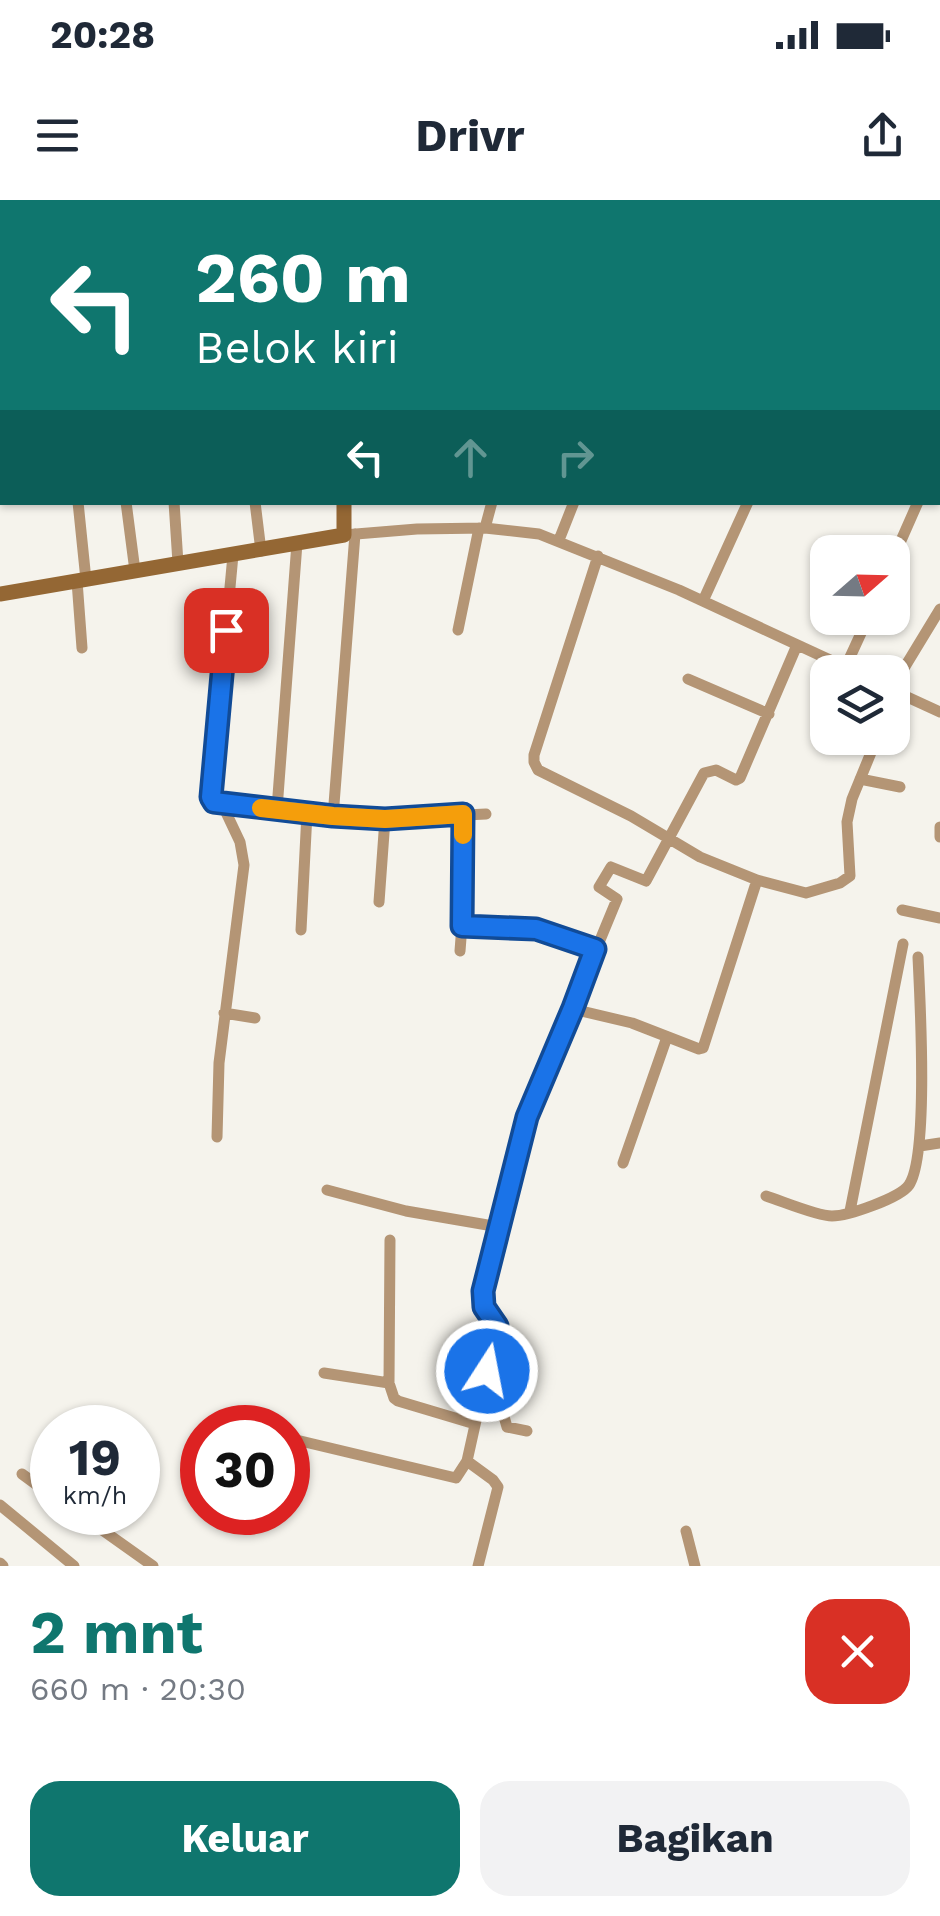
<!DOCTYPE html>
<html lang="id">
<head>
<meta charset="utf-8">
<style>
  body { margin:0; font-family:"Work Sans",sans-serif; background:#f2f2f3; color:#1f2937; height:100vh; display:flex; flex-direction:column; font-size:38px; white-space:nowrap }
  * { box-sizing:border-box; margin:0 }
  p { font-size:32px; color:#747a83 }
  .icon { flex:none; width:55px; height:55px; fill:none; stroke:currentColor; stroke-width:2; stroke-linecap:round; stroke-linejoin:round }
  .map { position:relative; height:1366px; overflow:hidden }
  .details { display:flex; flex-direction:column; background:#fff; flex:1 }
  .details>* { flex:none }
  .guide { position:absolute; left:0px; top:0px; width:940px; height:305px; box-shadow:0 2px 8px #0004; background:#0f766e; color:#fff; overflow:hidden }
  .needle { width:65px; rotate:70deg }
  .buttons { position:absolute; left:810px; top:335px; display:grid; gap:20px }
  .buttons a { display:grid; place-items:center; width:100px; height:100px; border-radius:20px; background:#fff; box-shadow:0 2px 8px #0004; font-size:50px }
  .speed { position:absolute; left:30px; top:1205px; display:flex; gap:20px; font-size:50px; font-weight:700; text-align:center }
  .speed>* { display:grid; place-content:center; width:130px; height:130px; border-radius:50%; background:#fff; box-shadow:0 2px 8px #0004; line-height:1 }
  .speed small { font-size:25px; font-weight:400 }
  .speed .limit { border:15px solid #d22; background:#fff; color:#111 }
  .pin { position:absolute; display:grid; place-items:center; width:85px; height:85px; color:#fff; margin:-42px; border-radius:20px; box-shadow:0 5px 15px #0006 }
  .me { position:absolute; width:110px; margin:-55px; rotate:11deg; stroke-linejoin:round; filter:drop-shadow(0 0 8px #0008) }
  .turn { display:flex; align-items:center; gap:35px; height:210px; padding:0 30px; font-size:45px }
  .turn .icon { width:130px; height:130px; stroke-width:2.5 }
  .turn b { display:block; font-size:70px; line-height:85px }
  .lanes { display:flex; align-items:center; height:95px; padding:0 30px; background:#0003; justify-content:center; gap:50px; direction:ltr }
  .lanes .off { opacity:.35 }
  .round { display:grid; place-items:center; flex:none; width:105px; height:105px; border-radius:30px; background:#f2f2f3 }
  .summary { display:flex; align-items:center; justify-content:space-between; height:170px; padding:0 30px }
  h1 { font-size:60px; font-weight:700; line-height:75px; color:#0f766e }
  .primary-button { display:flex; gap:20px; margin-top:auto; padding:20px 30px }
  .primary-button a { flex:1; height:115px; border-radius:30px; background:#0f766e; color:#fff; font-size:40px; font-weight:700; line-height:115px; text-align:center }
  .primary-button a+a { background:#f2f2f3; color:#1f2937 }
  .status { display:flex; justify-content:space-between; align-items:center; height:70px; padding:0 50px; background:#fff; direction:ltr }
  .status svg { height:28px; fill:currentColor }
  header { display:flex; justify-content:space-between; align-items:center; height:130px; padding:0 30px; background:#fff; font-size:45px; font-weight:700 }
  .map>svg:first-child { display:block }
</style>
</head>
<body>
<div class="status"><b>20:28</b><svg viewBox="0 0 49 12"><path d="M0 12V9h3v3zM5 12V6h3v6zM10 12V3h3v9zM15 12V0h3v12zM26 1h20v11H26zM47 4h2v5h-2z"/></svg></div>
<header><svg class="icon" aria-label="menu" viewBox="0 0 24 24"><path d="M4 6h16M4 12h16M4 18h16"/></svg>Drivr<svg class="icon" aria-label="share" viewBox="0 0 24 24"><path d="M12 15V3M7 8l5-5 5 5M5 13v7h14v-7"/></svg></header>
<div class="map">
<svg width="940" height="1366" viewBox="0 0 940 1366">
  <rect width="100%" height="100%" fill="#f5f3ec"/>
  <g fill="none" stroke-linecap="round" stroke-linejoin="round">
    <path stroke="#b49575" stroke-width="11" d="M117,2v-2
      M727,2l1,-2
      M779,2l1,-2
      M938,259l2,-6
      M78,302l8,78
      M126,302l9,69
      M174,302l4,61
      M255,302l6,49
      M485,328l7,-26
      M344,335l73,-6 68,-1 54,6 140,56 177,82
      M559,340l15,-38
      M233,355l-21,225 -1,17 3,5 119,15 52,2 101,-5
      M598,356l-64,199v7l4,8 93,46 69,41 57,23 49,13 34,-10 10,-7 -3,-54 5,-23 25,-61
      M892,361l26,-59
      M77,381l5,67
      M703,401l45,-99
      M458,430l21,-102
      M845,468l23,-50
      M688,479l81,35
      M892,488l48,-79
      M892,490l48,22
      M860,579l40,8
      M277,609l20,-266
      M463,614l-1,111 74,4 59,20
      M333,617l22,-283
      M940,627v10
      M379,702l6,-83
      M902,710l38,8
      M301,730l6,-117
      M460,751l2,-26
      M573,809l59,14 67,26 4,-1 54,-168
      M224,813l31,5
      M217,937l2,-74 25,-198 -4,-23 -18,-38
      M920,946l20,-3
      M623,963l44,-126
      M327,990l79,21 93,16
      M766,996c16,5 51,20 66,20 16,0 68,-18 77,-31 20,-30 11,-185 9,-228
      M850,1011l53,-267
      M390,1040l-1,143 5,15 4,3 77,23
      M324,1173l65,10
      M480,1202l23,11 4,14 20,4
      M288,1238l168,40 11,-17
      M22,1274l30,22
      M0,1305l74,61
      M77,1312l76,54
      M686,1331l9,35
      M0,1363l3,3
      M478,1366l20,-79 -5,-7 -26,-19 30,-135 -13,-19 -1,-16 44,-174 90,-218 -18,-12 12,-20 35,14 58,-108 12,-3 20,10 4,-2 57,-133"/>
    <path stroke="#946734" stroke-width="15" d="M422,2v-2
      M0,394l344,-59v-33"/>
  </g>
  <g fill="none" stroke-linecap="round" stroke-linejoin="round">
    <g stroke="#114b97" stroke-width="25">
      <path id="route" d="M226,430l-15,167 3,5 119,14 52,3 78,-5 -1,112 74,3 59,20 -22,59 -46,109 -44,174 1,16 13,19 -10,45"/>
    </g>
    <use href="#route" stroke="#1a73e8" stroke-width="18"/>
    <path stroke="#f59e0b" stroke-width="18" d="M261,608l72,8 52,3 78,-5v21"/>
  </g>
</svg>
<div class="buttons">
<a><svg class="needle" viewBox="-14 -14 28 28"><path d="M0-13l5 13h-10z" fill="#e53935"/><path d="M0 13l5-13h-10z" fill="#747a83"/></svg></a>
<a><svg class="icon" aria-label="layers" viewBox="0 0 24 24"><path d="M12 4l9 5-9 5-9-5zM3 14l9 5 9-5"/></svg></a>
</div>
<div class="speed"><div>19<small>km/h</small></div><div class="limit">30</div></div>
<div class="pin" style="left:226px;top:430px;background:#d93025"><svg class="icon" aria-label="arrive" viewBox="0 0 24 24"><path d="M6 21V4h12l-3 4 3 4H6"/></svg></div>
<svg class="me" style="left:487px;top:1171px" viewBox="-20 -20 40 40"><circle r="17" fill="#1a73e8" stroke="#fff" stroke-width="3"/><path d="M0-11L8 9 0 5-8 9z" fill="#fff"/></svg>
<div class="guide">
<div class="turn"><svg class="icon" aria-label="left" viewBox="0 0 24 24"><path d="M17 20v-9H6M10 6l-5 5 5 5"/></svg><div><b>260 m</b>Belok kiri</div></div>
<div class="lanes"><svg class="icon" aria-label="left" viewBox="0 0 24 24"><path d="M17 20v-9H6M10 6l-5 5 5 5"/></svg><svg class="icon off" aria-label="ahead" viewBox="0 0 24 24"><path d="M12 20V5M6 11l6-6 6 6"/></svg><svg class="icon off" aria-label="right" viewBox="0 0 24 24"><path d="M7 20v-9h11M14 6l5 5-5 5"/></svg></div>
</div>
</div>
<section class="details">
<div class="summary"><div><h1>2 mnt</h1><p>660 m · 20:30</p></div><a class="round" style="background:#d93025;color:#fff"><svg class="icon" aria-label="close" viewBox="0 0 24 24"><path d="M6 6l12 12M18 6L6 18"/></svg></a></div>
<div class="primary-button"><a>Keluar</a><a>Bagikan</a></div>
</section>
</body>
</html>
